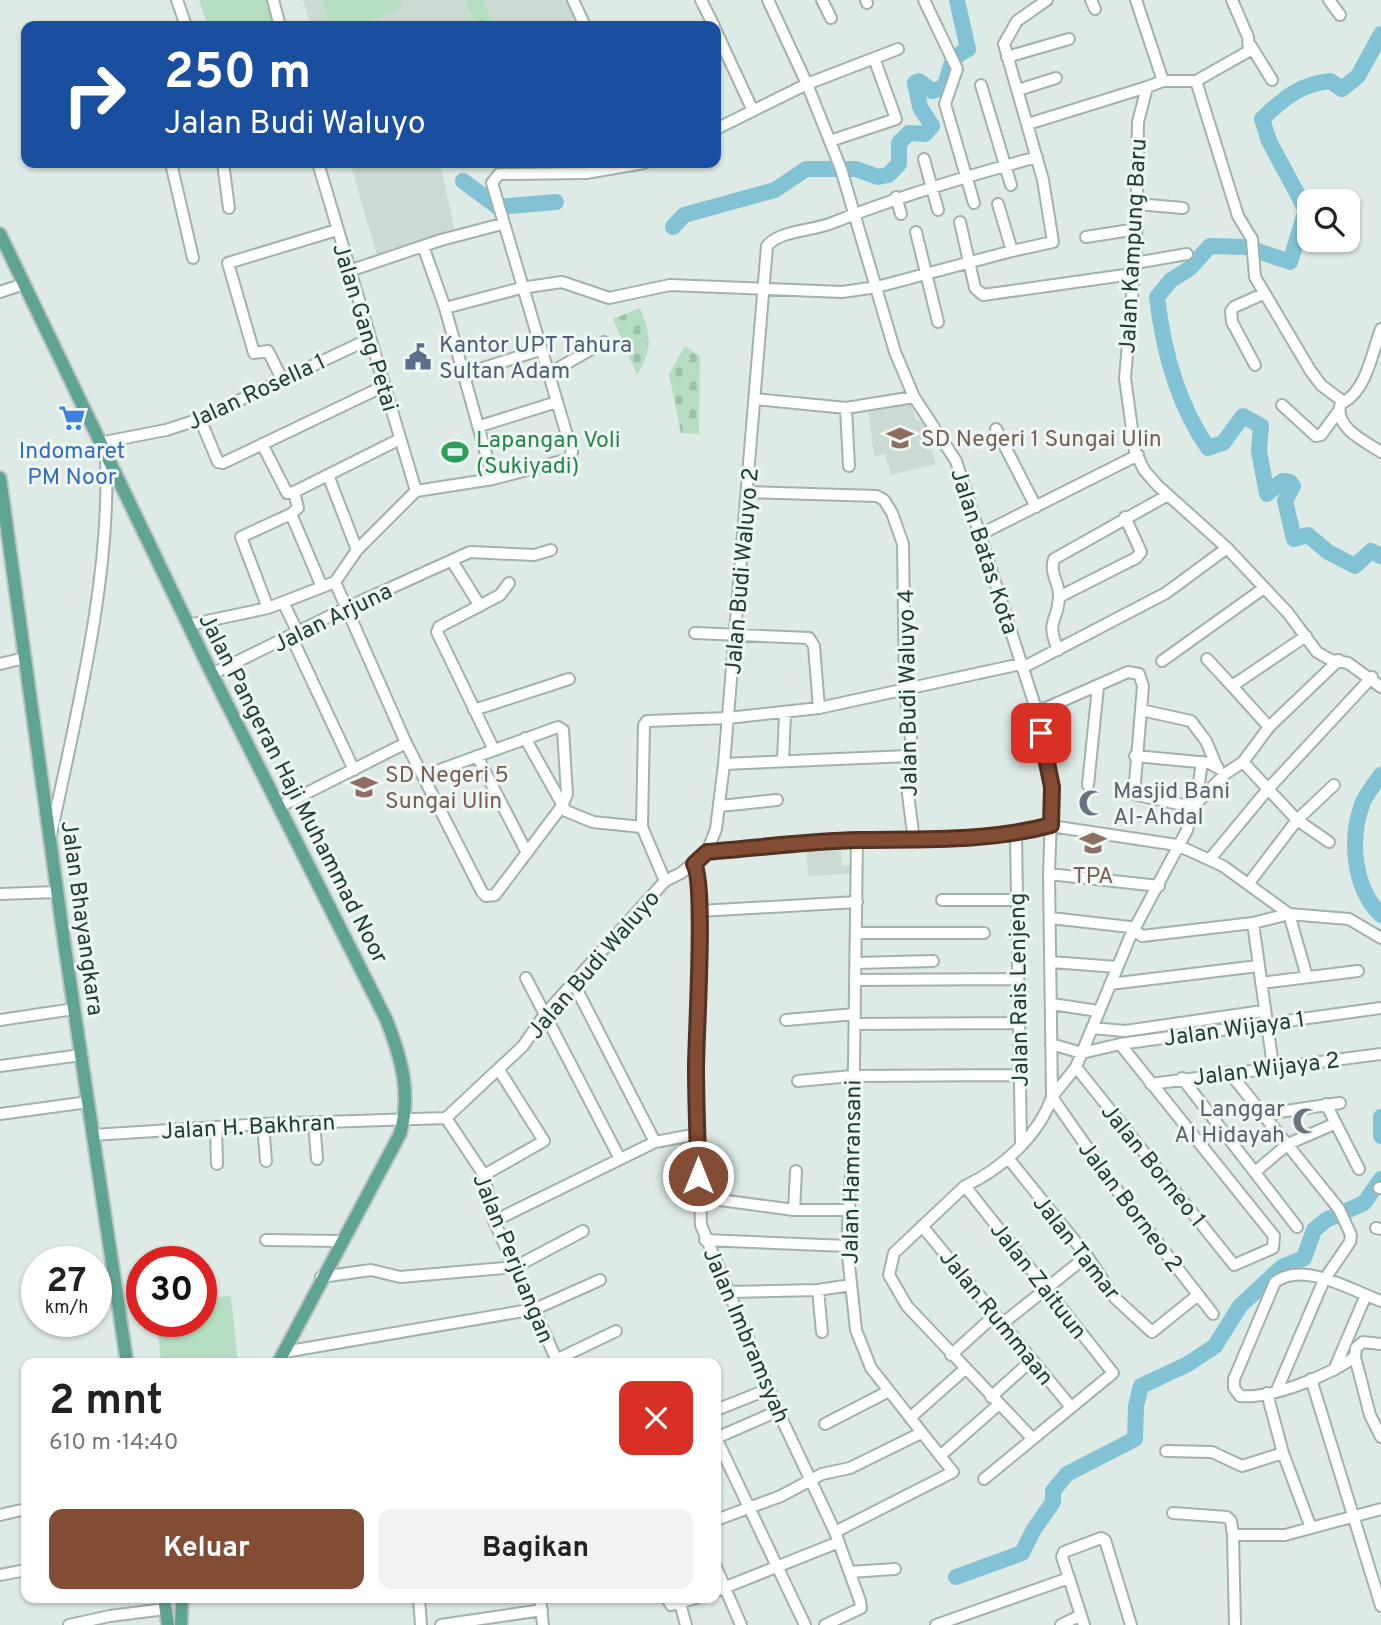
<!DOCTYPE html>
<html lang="id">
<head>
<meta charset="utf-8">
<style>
  body { margin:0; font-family:Overpass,sans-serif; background:#f2f2f2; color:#222; height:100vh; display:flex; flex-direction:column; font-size:26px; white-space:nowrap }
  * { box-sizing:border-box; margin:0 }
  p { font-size:23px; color:#767676 }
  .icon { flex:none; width:38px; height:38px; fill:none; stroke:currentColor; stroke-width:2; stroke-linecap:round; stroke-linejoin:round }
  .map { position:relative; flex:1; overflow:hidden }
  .drawer { position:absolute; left:21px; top:1358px; width:700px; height:245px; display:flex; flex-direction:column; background:#fff; border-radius:14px; box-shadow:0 2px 5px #0004 }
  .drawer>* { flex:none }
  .banner { position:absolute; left:21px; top:21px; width:700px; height:147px; border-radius:14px; box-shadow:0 2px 5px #0004; background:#1a4fa0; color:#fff; overflow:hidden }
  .fabs { position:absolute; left:1297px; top:189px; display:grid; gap:14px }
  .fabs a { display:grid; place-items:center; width:63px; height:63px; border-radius:14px; background:#fff; box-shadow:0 2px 5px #0004; font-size:35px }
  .speed { position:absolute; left:21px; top:1246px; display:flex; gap:14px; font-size:35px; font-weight:700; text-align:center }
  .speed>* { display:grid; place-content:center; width:91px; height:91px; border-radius:50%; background:#fff; box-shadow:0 2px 5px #0004; line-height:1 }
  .speed small { font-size:18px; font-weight:400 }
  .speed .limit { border:10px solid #d22; background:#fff; color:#111 }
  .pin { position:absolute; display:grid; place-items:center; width:60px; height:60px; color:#fff; margin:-30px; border-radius:14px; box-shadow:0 4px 10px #0006 }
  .me { position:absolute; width:77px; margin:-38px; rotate:0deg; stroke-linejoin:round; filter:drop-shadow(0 0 5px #0008) }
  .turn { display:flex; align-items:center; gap:24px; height:147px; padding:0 28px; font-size:32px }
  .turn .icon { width:91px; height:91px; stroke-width:2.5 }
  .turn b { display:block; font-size:49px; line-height:60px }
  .round { display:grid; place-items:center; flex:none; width:74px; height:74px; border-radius:14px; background:#f2f2f2 }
  .overview { display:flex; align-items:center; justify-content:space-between; height:119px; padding:0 28px }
  h1 { font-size:42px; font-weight:700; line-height:52px }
  .action { display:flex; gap:14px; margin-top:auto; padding:14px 28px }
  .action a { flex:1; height:80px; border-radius:14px; background:#834c35; color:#fff; font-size:28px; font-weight:700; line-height:80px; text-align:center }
  .action a+a { background:#f2f2f2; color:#222 }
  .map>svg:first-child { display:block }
</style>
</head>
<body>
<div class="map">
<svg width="1381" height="1625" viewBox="0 0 1381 1625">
  <defs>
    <pattern id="cemetery-stones" width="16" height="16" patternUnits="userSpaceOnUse" patternTransform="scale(1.75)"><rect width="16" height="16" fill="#b5ddc2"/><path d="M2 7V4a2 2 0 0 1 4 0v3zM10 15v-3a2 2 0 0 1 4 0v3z" fill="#9bbfa7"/></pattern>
    <pattern id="park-crowns" width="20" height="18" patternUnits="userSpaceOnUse" patternTransform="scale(1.75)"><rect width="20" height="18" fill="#b5ddc2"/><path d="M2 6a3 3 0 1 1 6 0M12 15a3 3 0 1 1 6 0" fill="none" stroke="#9bbfa7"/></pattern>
  </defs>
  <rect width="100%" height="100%" fill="#deeae5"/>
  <path fill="#ccdad4" d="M303,0h265l13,26h-270z
    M350,163h90l15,69 -77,27z
    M911,402l5,18 7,1 13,43 -45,11 -6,-21 -11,2 -6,-48z
    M840,845l2,21 11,-1v9l-45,2 -2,-28z"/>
  <path fill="#b5ddc2" d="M199,0h67l7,26h-65z
    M322,0h78l3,8 -47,18h-24z
    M231,1296l7,67h-77l-4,-42h44v-23z"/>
  <path fill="url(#cemetery-stones)" d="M640,308c11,25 13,43 -3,67l-24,-56z
    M685,346l15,10 -1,78 -18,-1 -12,-59z"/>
  <path fill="url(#park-crowns)" d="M466,0h17l10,26h-18z"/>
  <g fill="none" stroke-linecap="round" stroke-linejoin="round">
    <path stroke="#81c3d4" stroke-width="16" d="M1381,34l-23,42 -16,13 -12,-8c-30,3 -46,17 -68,38l7,22 37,69 -16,52 -44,-15 -36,-1 -21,23 -18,11 -14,17c6,53 20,106 51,151l15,-5 20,-27 18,10 -2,25 8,43 15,-13 8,1 3,4 -8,15 9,38 14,-4 20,17 27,14 16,-15 10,5
      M463,181l35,26 58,-5
      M673,227l11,-12 91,-25 31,-21h50l22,8 10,-2 11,-11v-21l10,-10 16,1 7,-8 -12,-19 -5,-24 4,-2 13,10 11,-3c11,-19 1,-26 25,-39l-11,-49
      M1381,775c-6,8 -14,18 -18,27 -14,36 -10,86 18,113
      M1381,1117v19
      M956,1577l66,-24 12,-24 19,-27v-11l14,-17 68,-35 1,-33 5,-20 47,-22 27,-18 25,-40 42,-39 22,-9 10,-28 12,-10 38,-17 17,-24"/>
    <g stroke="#a1b2ac" stroke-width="14">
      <path id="minor" d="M177,0l9,26
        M273,0l7,26
        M573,0l12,26
        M701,0l13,26
        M768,0l39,84 34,85 54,183 19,45 42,64 81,251 15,75 -3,87 3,223c-13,38 -50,72 -87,89l-71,67 -5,22 18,31 125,132
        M822,0l9,18
        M866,0l1,3
        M924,0l33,69 -12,35 29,99
        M1091,0l4,9
        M1136,0l27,81
        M1232,0l16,37 1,14 -53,30h-33l-16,6 -9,35 -2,129 -11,127 10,73 9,19 14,16 69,62 61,65 29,39 14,8 17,3 33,24
        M1329,0l11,15
        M716,31l37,80
        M1251,46l21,34
        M1007,57l62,-18
        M1196,81l42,135 14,23 3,38 55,93 11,15 20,15
        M981,85l30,100
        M1018,90l38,-12
        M1028,124l119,-37
        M716,129l91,-45 91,-35
        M830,141l66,-22 -22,-61
        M924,159l14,51
        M171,163l22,95
        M223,163l6,45
        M318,163l98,328
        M896,197l5,17
        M998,204l14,47 41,-9 -10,-62 -39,-136 13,-23 30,-21
        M1137,204l46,4
        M960,222l15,66 8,7 149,-21
        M916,232l22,90
        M1086,237l51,-8
        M423,246l22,62 48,171
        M1135,263l52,-9
        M349,271l92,-31 61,-16
        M0,292l24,-8
        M445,308l76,-20 41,-6 47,16 61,-13 172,7 35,-5 135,-36
        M1255,365l-23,-43 -1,-11 3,-4 29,-13
        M464,374l76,-24
        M548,374l56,-32
        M282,379l-14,-28 -14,2 -26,-90 109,-33
        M755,399l91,9 68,-11
        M1341,400l3,2c23,-13 28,-50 37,-73
        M1282,405l34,31 5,-1 17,-23
        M1340,406c-5,22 26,36 41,46
        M846,408l3,58
        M200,419l18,43 5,1 161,-77
        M480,426l77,-24
        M996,429l40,78
        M99,443l67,-13 34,-11 169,-80
        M262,444l25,49 7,-1
        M328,475l72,-36
        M294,492l34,-17 29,75
        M294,492l4,16 -7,6 31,73
        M747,492l130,4 7,4 8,13 11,31 2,146 6,49 -3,55 6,47
        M981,534l157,-79
        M452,561l28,45
        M335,582l22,-32 59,-59 77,-12 76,-20 3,-7 -80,-269 7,-9 87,-1 58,-10
        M335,582l71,161 76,149 4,4 9,-1 67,-89 5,-12 -4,-64 -5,-3 -135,49
        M1059,597l77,-39 5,-6 -16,-35
        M283,602l15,31
        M268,608l-27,-71 50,-23
        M188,625l80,-17 67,-26
        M695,633l114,5 5,8 5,62
        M291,636l63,134
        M1058,650c-13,-32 0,-26 1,-53 1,-13 -10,-24 -5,-38l114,-64
        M1207,659l25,27
        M1162,661l102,-73
        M0,664l25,-6
        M1022,668l144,-75 61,-45
        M212,674l132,-65 126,-57 64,3 17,-5
        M474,710l95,-31
        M1141,710l50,11 15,20 11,26
        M1037,712l91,-40 11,2 4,12 -9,108
        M1269,727l-37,-41 74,-50
        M525,738l41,73 27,11 49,5
        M494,750l-57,-118 2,-5 61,-32 9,-12
        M477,756l50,97
        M1135,756l74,7 9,5
        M783,761l2,-48
        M1243,762l54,58 32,22
        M724,764l184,-8
        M1088,785l10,-98
        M1128,793l65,14
        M1196,804l6,-42
        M720,806l57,-6
        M279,807l127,-64
        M51,835c25,-121 60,-255 55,-378
        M1016,835l5,310
        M707,852l9,-23 8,-65 43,-518c13,-16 46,-15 65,-23 67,-27 135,-47 205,-66
        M1210,859l58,-70 104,-112
        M694,864l5,17 1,30 -4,159 5,155 77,186 57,121 25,69 1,7 -36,17
        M1049,874l110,12
        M665,881l-23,-54 2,-102 3,-4 81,-3 91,-10 202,-44
        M1249,883l48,-63 37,-35
        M0,894l57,-2
        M942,900h74
        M700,911l157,-9
        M1051,918l79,9 12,9 111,-13 36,-9 18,63
        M1253,923l20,143
        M856,933h128
        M1051,962l66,5
        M856,963l77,-2
        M526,978l94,181
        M855,980l163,-1
        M573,982l82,160
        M1261,983l97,-12
        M1110,984l148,-18
        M1052,1004l46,7
        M0,1020l74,-11
        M786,1020l69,-6
        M855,1024l164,-1
        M1092,1028l33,3 138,-20
        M1051,1044l31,9 38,-9 261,-36
        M1120,1044l154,192 -1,12 -39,17 -158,-198 54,-130 57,-107 6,-23 32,-33 18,-12 26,-35 70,-67
        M0,1066l81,-11
        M1076,1067l-24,30 67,96 94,121
        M1229,1072l110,137 12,26 -1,7 -26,38 -47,110
        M1182,1078l115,149
        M798,1081l54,-5 168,-1
        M1151,1084l230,-30
        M1326,1104l33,65
        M0,1114l88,-12
        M1266,1114l74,-11
        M446,1118l38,57 10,46 64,142
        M314,1122l3,37
        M263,1124l3,37
        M216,1127l1,37
        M93,1135l170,-11 183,-6 77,-72 22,-32 120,-133 16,-8 26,-21 150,-12 57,1 102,-6 35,-9 126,19 46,21 66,48 60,5 32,19
        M1008,1158l79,98 28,42 37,34 46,-37
        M1255,1172l33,-28 46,-20
        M484,1175l60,-34 -45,-71
        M965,1186l148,187 -129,106
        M1379,1188h2
        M698,1197l96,13h55
        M794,1210l2,-39
        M494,1221l161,-79 43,-8
        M922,1226l149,181
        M1376,1228l5,1
        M266,1240l76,1
        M705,1240l142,6
        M321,1277l50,-7 29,7 115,-10 68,-36
        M818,1290l4,42
        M727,1292l91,-2 33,-5
        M1002,1324l85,-68
        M1381,1344l-18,-2 -7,6 -1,9 15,58 11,22
        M284,1352l251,-43 65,-29
        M951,1355l44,-40
        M1355,1357c-27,18 -81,42 -115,39l-6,-8v-9l41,-97c30,-21 75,8 106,19
        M556,1360l60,-29
        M1334,1370l32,-75
        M1311,1379l70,227
        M1267,1393l16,60 28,75
        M991,1397l41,-37
        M716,1410l53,-21
        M910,1418l55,-49
        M825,1424l64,-33
        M716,1438l89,187
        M716,1438l62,-27
        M1166,1451l46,1 30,14 41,-13
        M940,1456l58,-51
        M1173,1513l54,4 4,4 2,14
        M0,1515l26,-6
        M716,1520l65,-24 41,-22 28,-6 71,-35
        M835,1532l118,-60 -82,-104 -15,-38 -9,-84 6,-110 4,-296
        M716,1567l25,58
        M850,1572l45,-3
        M0,1575l26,-5
        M1069,1578l-7,-21 2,-5 37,-14 4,2 26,85
        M716,1591l123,-49
        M419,1598l2,27
        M540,1598l3,27
        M667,1598l4,7 25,-7
        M680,1603l6,22
        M69,1625l41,-9 55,-7
        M441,1625l101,-15
        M936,1625l133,-47 15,47
        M1061,1625l20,-10
        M1235,1625l-2,-90h52l96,-26"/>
    </g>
    <g stroke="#bcc4c2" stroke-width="16">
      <path id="major" d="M0,234l212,440 174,345c15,38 26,74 14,115l-122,229
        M0,478l65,470 62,415
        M164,1598l4,27
        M181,1625l1,-27"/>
    </g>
    <use href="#minor" stroke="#fff" stroke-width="10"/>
    <use href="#major" stroke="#5fa394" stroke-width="12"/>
  </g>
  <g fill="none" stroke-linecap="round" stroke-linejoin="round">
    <g stroke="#553122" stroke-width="18">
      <path id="route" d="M698,1176c0,-36 -2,-72 -2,-108 0,-34 10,-185 -2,-204l13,-12c50,-4 101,-11 151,-12 65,-1 130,2 193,-15l1,-38 -11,-54"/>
    </g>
    <use href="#route" stroke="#834c35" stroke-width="12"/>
  </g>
  <defs>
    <g id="civic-bare" transform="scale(2.1)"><path d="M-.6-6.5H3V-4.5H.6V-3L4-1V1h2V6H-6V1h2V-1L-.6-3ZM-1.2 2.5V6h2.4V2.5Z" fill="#5c6f8a" stroke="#eef7f3" stroke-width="2.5" paint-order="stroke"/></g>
    <g id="supermarket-bare" transform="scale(2.1)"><path d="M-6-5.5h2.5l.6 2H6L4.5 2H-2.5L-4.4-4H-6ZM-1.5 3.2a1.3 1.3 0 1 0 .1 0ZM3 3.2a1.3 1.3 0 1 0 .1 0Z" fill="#3f7fe0" stroke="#eef7f3" stroke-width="2.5" paint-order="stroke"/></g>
    <g id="school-bare" transform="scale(2.1)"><path d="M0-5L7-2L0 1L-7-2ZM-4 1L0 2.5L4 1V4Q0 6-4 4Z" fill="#8d6e63" stroke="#eef7f3" stroke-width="2.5" paint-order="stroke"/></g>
    <g id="stadium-bare" transform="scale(2.1)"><path d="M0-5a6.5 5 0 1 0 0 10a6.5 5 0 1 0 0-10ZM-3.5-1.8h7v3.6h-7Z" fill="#2e9e5b" stroke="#eef7f3" stroke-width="2.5" paint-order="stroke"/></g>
    <g id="mosque-bare" transform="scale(2.1)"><path d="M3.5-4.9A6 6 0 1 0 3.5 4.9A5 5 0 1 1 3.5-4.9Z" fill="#6b7280" stroke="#eef7f3" stroke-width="2.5" paint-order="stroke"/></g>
  </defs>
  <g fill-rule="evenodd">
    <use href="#civic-bare" x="418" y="357"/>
    <use href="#supermarket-bare" x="72" y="418"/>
    <use href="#school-bare" x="900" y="438"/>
    <use href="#stadium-bare" x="455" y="452"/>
    <use href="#school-bare" x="364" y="787"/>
    <use href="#mosque-bare" x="1092" y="803"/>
    <use href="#school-bare" x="1093" y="843"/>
    <use href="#mosque-bare" x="1306" y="1121"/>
  </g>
  <g text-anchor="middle" stroke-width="6" stroke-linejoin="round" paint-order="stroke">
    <g font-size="23" fill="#1e3b34" stroke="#eef7f3">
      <text transform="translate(1132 246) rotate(-87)" y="8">Jalan Kampung Baru</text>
      <text transform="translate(366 327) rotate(73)" y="8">Jalan Gang Petai</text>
      <text transform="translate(256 391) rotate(-25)" y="8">Jalan Rosella 1</text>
      <text transform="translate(985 551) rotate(72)" y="8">Jalan Batas Kota</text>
      <text transform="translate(741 571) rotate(-85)" y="8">Jalan Budi Waluyo 2</text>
      <text transform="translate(332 617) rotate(-26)" y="8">Jalan Arjuna</text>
      <text transform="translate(907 693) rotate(-91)" y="8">Jalan Budi Waluyo 4</text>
      <text transform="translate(294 788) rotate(63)" y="8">Jalan Pangeran Haji Muhammad Noor</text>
      <text transform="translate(83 918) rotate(82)" y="8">Jalan Bhayangkara</text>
      <text transform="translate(593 964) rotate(-49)" y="8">Jalan Budi Waluyo</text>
      <text transform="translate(1018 990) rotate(-91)" y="8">Jalan Rais Lenjeng</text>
      <text transform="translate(1234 1028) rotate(-8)" y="8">Jalan Wijaya 1</text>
      <text transform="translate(1266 1068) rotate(-7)" y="8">Jalan Wijaya 2</text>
      <text transform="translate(248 1126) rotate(-3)" y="8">Jalan H. Bakhran</text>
      <text transform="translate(1154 1165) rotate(51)" y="8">Jalan Borneo 1</text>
      <text transform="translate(851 1172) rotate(-89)" y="8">Jalan Hamransani</text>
      <text transform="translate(1131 1206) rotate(53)" y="8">Jalan Borneo 2</text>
      <text transform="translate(1077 1247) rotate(52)" y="8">Jalan Tamar</text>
      <text transform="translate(514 1258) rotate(68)" y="8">Jalan Perjuangan</text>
      <text transform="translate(1039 1280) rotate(52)" y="8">Jalan Zaituun</text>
      <text transform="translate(997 1317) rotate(51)" y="8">Jalan Rummaan</text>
      <text transform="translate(747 1335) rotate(67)" y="8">Jalan Imbramsyah</text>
    </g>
    <g font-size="23" fill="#4e5e75" stroke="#eef7f3" text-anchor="start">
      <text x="439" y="352">Kantor UPT Tahura<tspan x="439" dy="26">Sultan Adam</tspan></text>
    </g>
    <g font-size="23" fill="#785e54" stroke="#eef7f3" text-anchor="start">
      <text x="921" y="446">SD Negeri 1 Sungai Ulin</text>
      <text x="385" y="782">SD Negeri 5<tspan x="385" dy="26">Sungai Ulin</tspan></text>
      <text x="1093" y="883" text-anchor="middle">TPA</text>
    </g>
    <g font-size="23" fill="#27864d" stroke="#eef7f3" text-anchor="start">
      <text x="476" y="447">Lapangan Voli<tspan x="476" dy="26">(Sukiyadi)</tspan></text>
    </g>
    <g font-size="23" fill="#366cbe" stroke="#eef7f3">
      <text x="72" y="458">Indomaret<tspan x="72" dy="26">PM Noor</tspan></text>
    </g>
    <g font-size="23" fill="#5b616d" stroke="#eef7f3" text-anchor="start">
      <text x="1113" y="798">Masjid Bani<tspan x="1113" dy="26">Al-Ahdal</tspan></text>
      <text x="1285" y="1116" text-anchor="end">Langgar<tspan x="1285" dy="26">Al Hidayah</tspan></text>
    </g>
  </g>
</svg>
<div class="fabs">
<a><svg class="icon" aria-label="search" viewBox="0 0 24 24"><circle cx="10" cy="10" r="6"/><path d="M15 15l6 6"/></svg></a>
</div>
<div class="speed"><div>27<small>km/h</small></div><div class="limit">30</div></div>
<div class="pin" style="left:1041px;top:733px;background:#d93025"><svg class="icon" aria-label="arrive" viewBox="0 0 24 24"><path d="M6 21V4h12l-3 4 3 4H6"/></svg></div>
<svg class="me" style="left:698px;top:1176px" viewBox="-20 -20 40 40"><circle r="17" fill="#834c35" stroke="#fff" stroke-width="3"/><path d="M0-11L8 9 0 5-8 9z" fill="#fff"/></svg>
<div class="banner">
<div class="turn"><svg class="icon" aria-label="right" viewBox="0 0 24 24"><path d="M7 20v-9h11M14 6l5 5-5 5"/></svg><div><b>250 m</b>Jalan Budi Waluyo</div></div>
</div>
<section class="drawer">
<div class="overview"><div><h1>2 mnt</h1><p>610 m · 14:40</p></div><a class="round" style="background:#d93025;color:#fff"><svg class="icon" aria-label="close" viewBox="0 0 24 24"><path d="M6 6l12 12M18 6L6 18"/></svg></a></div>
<div class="action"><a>Keluar</a><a>Bagikan</a></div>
</section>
</div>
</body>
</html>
